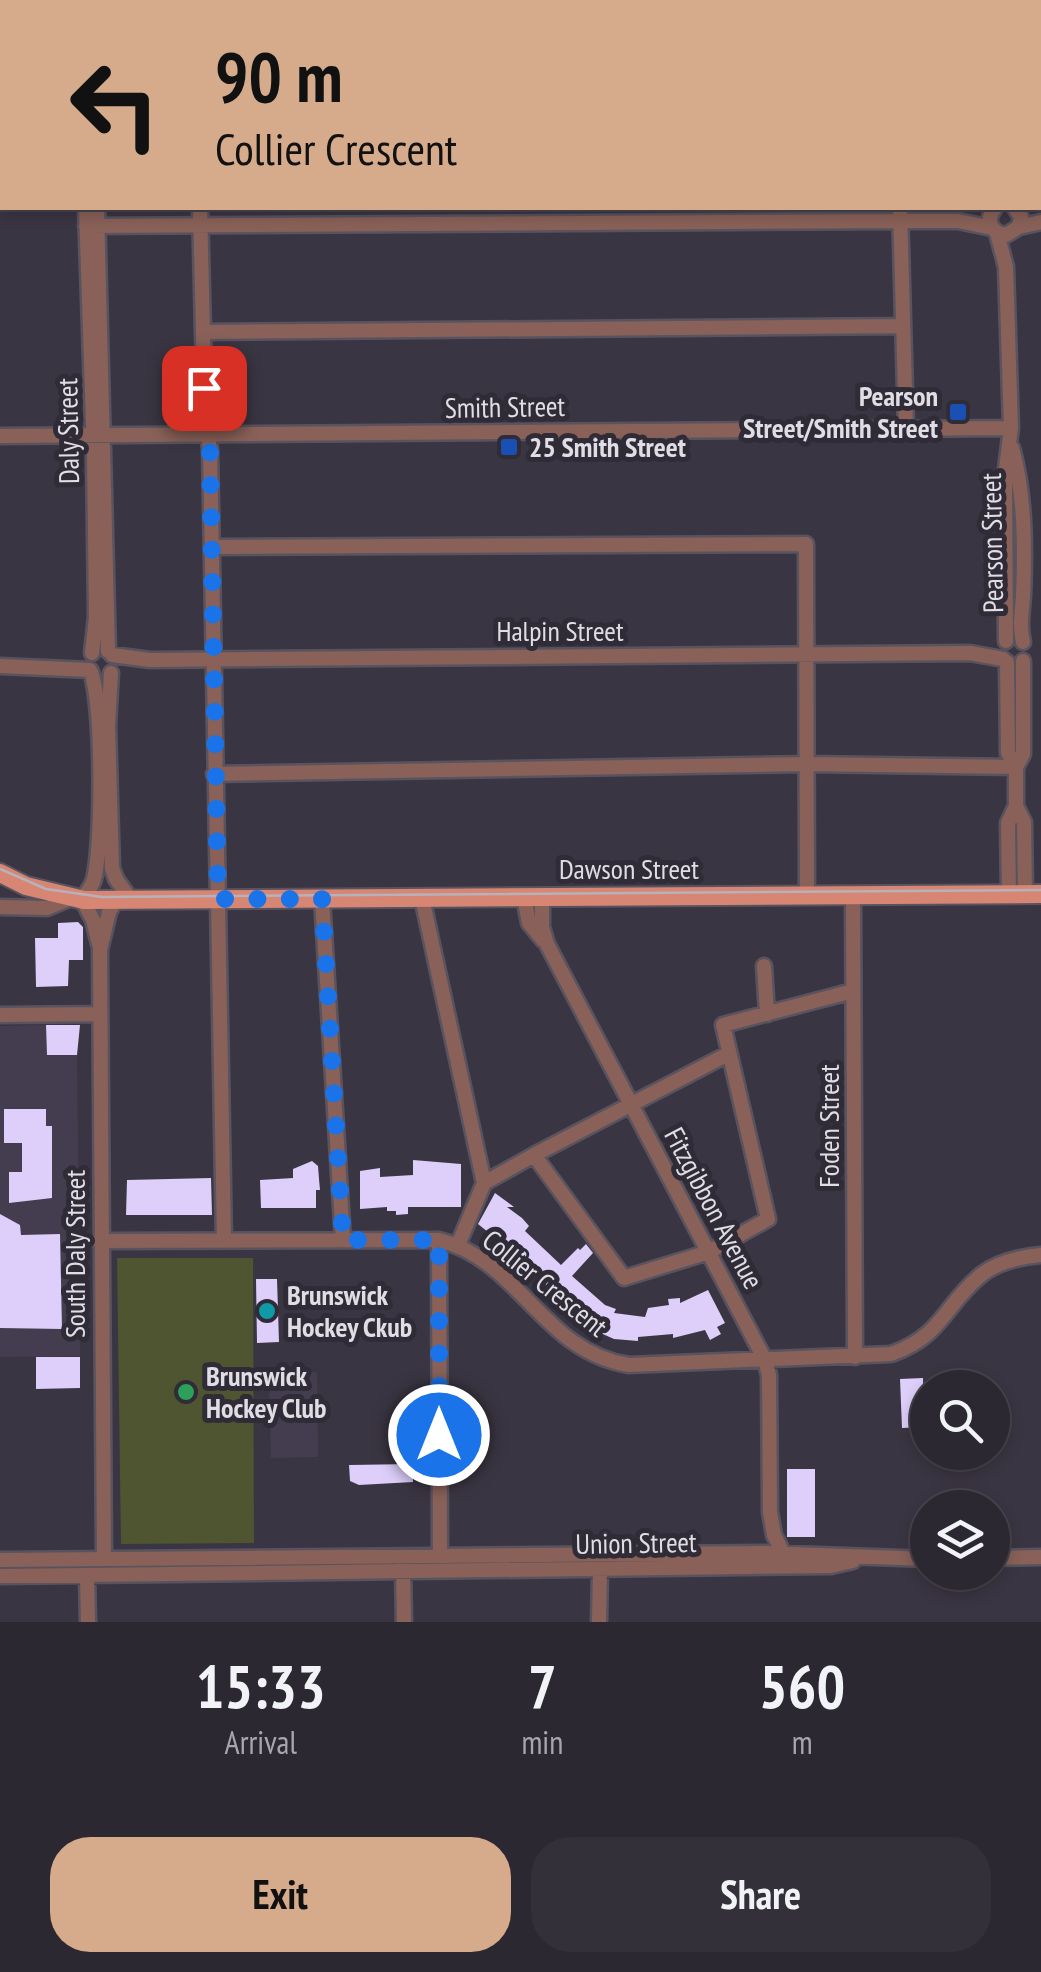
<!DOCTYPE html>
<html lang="en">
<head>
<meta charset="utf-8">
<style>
  body { margin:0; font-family:"PT Sans Narrow",sans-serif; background:#34303a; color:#f1f3f6; height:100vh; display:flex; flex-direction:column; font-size:38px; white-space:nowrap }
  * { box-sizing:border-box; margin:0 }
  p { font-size:32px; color:#a6a6ac }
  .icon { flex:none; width:55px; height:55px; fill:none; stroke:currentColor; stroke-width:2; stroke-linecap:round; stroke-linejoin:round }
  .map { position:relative; height:1622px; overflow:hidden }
  .side { display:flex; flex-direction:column; background:#2c2832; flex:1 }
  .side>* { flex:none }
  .hud { position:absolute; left:0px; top:0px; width:1042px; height:210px; box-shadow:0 5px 15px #0003,0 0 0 2px #48444d; background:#d6ab8b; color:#111; overflow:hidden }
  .tools { position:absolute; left:910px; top:1370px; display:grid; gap:20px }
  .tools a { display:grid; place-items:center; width:100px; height:100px; border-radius:50%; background:#2c2832; box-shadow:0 5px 15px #0003,0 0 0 2px #48444d; font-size:50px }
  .pin { position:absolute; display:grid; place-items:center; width:85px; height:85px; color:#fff; margin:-42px; border-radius:20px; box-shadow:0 5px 15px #0006 }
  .me { position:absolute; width:110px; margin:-55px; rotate:0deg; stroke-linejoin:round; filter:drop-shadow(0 0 8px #0008) }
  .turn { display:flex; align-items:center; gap:35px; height:210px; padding:0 50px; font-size:45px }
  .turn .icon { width:130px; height:130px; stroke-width:2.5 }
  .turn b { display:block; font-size:70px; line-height:85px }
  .eta { display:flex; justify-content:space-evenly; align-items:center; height:170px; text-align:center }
  .eta b { font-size:60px; font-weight:800; line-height:70px }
  .action { display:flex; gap:20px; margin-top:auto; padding:20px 50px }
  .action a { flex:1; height:115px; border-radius:40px; background:#d6ab8b; color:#111; font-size:40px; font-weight:800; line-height:115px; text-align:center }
  .action a+a { background:#34303a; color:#f1f3f6 }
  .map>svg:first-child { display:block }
</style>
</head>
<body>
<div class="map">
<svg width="1041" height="1622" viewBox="0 0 1041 1622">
  <rect width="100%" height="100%" fill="#3a3542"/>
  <path fill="#443d4f" d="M46,1025l1,30h30l3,301 -80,1v-331z
    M317,1372l1,85 -47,1 -2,-85z"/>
  <path fill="#4e5530" d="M117,1258h136l1,285 -133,1z"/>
  <path fill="#ddcefa" d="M78,922l5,5v33h-14l-1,26 -32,1 -1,-49h23v-15z
    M46,1025h34l-3,30h-30z
    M4,1109h42v17h6v72l-43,5v-31h13v-29h-18z
    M413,1160l48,4v43h-53v7l-12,1v-4h-9v-4l-27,2v-38l20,-3v9l33,-2z
    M312,1161l6,5 1,13 1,11h-4v18h-55l-1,-28 33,-2v-9z
    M211,1178l1,37h-86l1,-35z
    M495,1193l19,14h-7l15,11 7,8 -4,5 36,34 17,-17 2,2 6,-6 7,9 -21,23 33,29 11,4 -2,4 31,4 3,-9 21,-3 -1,-6 12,-1v5l28,-13 17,33 -8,4 4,7 -11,6 -5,-10 -32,8v-4l-35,3v4l-24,-2 -27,-12 5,-12 -17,-14 -3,3 -16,-15 -3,3 -34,-35 -41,-33z
    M0,1214l20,11 1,10 39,-1 2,95 -62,-1z
    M256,1279h21l2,63 -22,1z
    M36,1357h44v31l-44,1z
    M923,1378l1,49 -22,1 -2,-49z
    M412,1464l1,18 -54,3 -9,-4 -1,-16z
    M787,1469h28v68h-28z"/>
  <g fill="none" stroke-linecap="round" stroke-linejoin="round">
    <g stroke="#58535f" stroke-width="19">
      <path id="minor" d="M80,0v2
        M90,0v2
        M546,0l1,2
        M576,0l4,2
        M894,0v2
        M998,0v2
        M1040,114h1
        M86,208l8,245 2,164 -4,36
        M97,208l11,443
        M200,208l5,208 5,33 14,792
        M900,208l6,220
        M995,208c-10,11 -5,25 11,27l13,-8 2,-10 -6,-9
        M86,226l814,-5h58l34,7
        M1019,227l22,-5
        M997,233l9,34 5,161 -6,49 1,164
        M203,332l700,-6
        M0,436l1011,-8
        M1012,448c13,46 13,100 11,148 -1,17 -4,29 0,46
        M212,547l594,-3 1,351
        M112,655l38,5 820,-7 33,6
        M1007,662l1,91 8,14
        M0,666l90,4
        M91,672c12,34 12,171 3,207 -2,8 -7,13 -12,20l11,21 6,24
        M111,673l-3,52 4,143 4,11 15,21
        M214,774l593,-10 209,3
        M1016,806l8,16 1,72
        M1009,894l-1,-71 8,-17v-39l7,-13v-93
        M853,895l2,462
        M524,897l5,26 14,17
        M542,897v30l5,17 218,416 4,15 1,137 4,23 9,18
        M422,898l62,285 -26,62
        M322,899l21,341
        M0,907l47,1 24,-10
        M764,966l3,48
        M0,1015l100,-1
        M728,1054l-194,101 90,123 85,-26 59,-33 -45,-194 130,-34
        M484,1183l50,-28
        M439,1240l1,315
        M99,1241l340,-1c81,20 104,112 190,125l262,-11c52,-18 53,-49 90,-79 16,-13 39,-18 60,-20
        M992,1558l49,-1
        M104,1559l-4,-609 9,-38 7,-12
        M0,1560l764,-7 164,6
        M403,1566l1,56
        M87,1575l1,47
        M0,1576l831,-10 22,-5
        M599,1622l1,-53"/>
    </g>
    <g stroke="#58535f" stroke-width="22">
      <path id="major" d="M0,873l26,13 58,14 957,-6"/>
    </g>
    <use href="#minor" stroke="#896158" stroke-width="14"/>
    <use href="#major" stroke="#d78674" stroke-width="18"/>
    <path stroke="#b6b2bb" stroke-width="2.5" d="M0,869l46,20 56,8 939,-7"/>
  </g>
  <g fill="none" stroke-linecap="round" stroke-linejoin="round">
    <path stroke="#1a73e8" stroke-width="18" stroke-dasharray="0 32.4" d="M204,388l6,61 8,450h104l21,341h96v195"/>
  </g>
  <g fill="#1a4fb4" stroke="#2f2b37" stroke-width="4">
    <rect x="948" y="402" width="20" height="20" rx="5"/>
    <rect x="499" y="437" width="20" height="20" rx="5"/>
  </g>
  <circle fill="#0f9aa8" stroke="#2f2b37" stroke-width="4" cx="267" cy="1311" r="10"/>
  <circle fill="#2e9e5b" stroke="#2f2b37" stroke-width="4" cx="186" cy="1392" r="10"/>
  <g text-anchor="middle" stroke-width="10" stroke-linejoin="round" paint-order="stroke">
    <g font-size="28" font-weight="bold" fill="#e0dde5" stroke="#2f2b37" text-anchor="start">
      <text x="938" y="406" text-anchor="end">Pearson<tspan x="938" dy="32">Street/Smith Street</tspan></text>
      <text x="529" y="457">25 Smith Street</text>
      <text x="287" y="1305">Brunswick<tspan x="287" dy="32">Hockey Ckub</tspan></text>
      <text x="206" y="1386">Brunswick<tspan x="206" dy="32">Hockey Club</tspan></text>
    </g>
    <g font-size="28" fill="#e0dde5" stroke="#2f2b37">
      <text transform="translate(505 407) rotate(-1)" y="10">Smith Street</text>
      <text transform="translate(68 431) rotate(-91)" y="10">Daly Street</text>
      <text transform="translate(992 543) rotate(-91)" y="10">Pearson Street</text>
      <text x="560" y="641">Halpin Street</text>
      <text x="629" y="879">Dawson Street</text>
      <text transform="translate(829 1126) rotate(-90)" y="10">Foden Street</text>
      <text transform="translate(714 1208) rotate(62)" y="10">Fitzgibbon Avenue</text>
      <text transform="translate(75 1254) rotate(-90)" y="10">South Daly Street</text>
      <text transform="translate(545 1283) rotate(39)" y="10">Collier Crescent</text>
      <text transform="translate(636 1543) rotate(-1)" y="10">Union Street</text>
    </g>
  </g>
</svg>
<div class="tools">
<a><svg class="icon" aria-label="search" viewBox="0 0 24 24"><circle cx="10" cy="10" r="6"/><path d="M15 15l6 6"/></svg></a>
<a><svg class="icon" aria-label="layers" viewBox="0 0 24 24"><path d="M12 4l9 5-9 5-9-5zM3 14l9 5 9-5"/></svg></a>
</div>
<div class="pin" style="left:204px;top:388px;background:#d93025"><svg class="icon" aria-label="arrive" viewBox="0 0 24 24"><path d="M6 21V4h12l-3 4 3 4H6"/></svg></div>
<svg class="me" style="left:439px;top:1435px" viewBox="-20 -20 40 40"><circle r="17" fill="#1a73e8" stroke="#fff" stroke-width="3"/><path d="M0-11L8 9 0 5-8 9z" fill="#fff"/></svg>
<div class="hud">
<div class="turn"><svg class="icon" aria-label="left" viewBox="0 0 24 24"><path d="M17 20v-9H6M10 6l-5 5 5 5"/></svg><div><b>90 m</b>Collier Crescent</div></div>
</div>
</div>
<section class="side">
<div class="eta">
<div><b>15:33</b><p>Arrival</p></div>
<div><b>7</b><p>min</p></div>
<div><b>560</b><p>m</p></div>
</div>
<div class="action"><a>Exit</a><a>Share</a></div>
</section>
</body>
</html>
